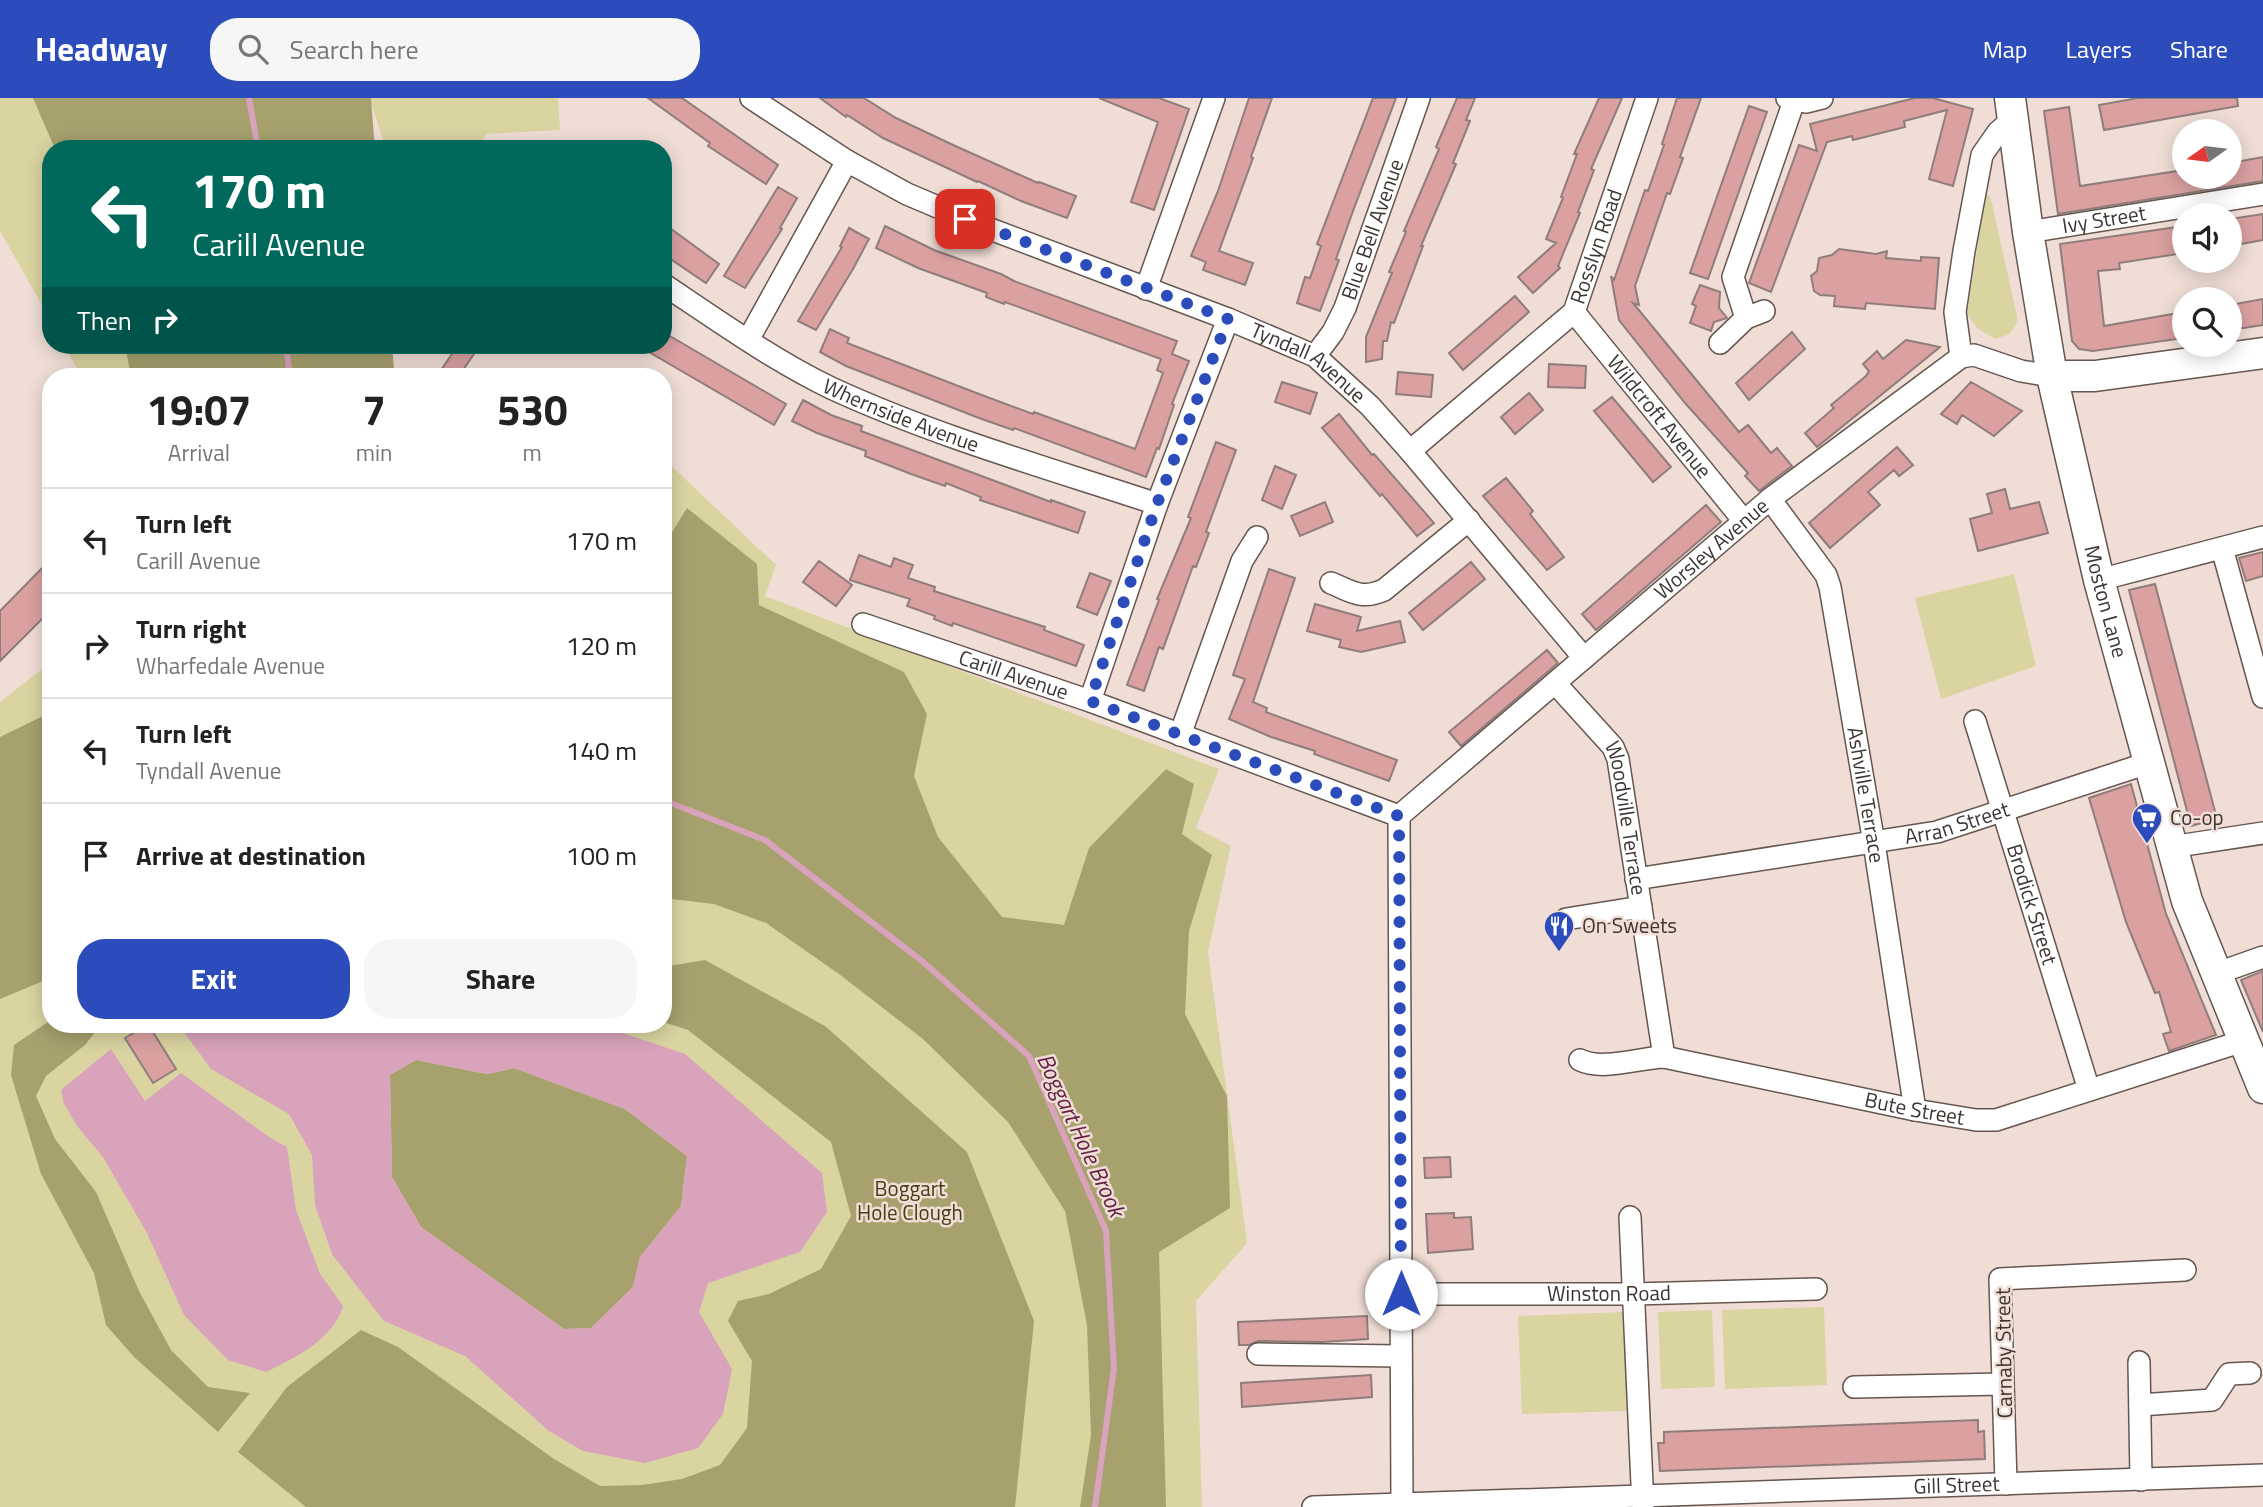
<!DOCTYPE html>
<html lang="en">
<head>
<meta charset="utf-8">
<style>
  body { margin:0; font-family:"Titillium Web",sans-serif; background:#f6f6f6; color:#222; height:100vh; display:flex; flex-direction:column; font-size:26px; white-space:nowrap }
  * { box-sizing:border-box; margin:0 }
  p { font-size:23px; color:#767676 }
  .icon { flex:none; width:38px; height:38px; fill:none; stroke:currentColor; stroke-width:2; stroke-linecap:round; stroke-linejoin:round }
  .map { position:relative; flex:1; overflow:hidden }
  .side { position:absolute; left:42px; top:270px; width:630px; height:665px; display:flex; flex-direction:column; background:#fff; border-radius:28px; box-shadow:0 4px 18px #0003 }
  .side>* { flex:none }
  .banner { position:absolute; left:42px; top:42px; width:630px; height:214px; border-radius:28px; box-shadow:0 4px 18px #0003; background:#00695c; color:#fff; overflow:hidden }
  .needle { width:46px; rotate:256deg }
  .controls { position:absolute; left:2172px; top:21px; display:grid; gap:14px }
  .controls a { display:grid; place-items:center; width:70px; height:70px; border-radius:50%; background:#fff; box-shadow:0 4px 18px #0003; font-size:35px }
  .pin { position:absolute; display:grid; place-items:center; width:60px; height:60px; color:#fff; margin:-30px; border-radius:14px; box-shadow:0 4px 10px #0006 }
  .me { position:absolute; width:77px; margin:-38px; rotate:0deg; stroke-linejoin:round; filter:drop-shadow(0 0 5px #0008) }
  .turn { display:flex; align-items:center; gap:24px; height:147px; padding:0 35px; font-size:32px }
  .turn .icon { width:91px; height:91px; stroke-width:2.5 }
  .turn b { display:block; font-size:49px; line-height:60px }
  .then { display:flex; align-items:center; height:66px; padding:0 35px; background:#0003; gap:14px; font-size:26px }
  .eta { display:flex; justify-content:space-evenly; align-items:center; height:119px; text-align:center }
  .eta b { font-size:42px; font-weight:700; line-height:49px }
  .button { display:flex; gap:14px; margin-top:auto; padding:14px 35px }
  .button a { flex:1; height:80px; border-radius:28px; background:#2c4cbb; color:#fff; font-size:28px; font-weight:700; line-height:80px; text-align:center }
  .button a+a { background:#f6f6f6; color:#222 }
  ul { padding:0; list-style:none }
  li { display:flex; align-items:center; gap:21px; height:105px; padding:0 35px; border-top:2px solid #e0e0e0 }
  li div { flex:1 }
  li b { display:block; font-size:26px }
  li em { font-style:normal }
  header { display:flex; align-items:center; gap:42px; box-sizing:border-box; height:98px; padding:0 35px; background:#2c4cbb; color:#fff }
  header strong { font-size:33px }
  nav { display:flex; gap:38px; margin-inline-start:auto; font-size:24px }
  .search { width:490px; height:63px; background:#f6f6f6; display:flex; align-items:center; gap:18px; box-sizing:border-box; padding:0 24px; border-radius:28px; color:#767676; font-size:26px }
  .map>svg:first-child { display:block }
</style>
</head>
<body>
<header>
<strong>Headway</strong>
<div class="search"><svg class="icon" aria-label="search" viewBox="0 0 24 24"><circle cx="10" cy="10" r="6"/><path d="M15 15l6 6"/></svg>Search here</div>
<nav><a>Map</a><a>Layers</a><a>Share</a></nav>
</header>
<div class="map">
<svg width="2263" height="1409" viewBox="0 0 2263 1409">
  <rect width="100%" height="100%" fill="#f0ded6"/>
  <path fill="#dad4a1" d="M0,0h558l2,32 -73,4 -13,15h-88l-15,-47 2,47h-322v172l-51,-90z
    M1986,95l5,6 26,117v6l-7,12 -15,5 -18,-11 -10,-14z
    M64,247h327l3,25 7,6h-320z
    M663,360l113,107 -11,31 454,173 -23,59 35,18 -23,106 39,291 -51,58 6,206h-1202v-805l51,-40v362h612z
    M2014,476l22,92 -95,33 -26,-101z
    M1824,1209l3,78 -102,4 -3,-79z
    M1712,1212l3,77 -54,2 -3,-77z
    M1624,1214l3,99 -105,3 -4,-98z"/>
  <path fill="#a7a16e" d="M33,0h338l4,51h-320z
    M125,247h267l2,25 7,6h-270z
    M687,410l70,56 2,41 145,67 23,42 -13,62 24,61 64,80 62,8 25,-77 77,-79 28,15 -12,50 30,21 -23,76 -4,83 42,82 3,112 -71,44 7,255h-86l11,-72 -4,-110 -22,-114 -57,-89 -85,-83 -84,-65 -73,-51 -52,-19 -51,-6v-351z
    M51,614v263l-8,6 -43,18v-262z
    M705,862l120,66 142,126 67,169 -19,186h-709l-68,-55 49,-65 74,-57 37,17 156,112 46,27 42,-1 40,-6 38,-14 27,-37 5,-67 -24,-40 10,-20 31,-7 52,-25 30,-53 -20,-74 -143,-112 -25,-8v-55z
    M51,922v4h38l10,3 -14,18 -39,31 -10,20 19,43 41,53 43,99 32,59 37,37 42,6 -32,39 -84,-75 -28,-32 -12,-52 -53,-99 -30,-99 3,-30z
    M416,962l71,14 27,-6 111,41 62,47 -6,50 -41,51 -7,30 -42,41 -27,1 -143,-102 -29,-50 -2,-102z"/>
  <path fill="#d8a3bb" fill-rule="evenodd" d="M178,926h418l89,30 137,119 5,39 -27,40 -92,31 -9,29 33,57 -9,45 -25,34 -53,15 -62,-12 -34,-20 -84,-75 -81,-35 -52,-67 -17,-49 -3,-50 -23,-41 -78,-45zM416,962l71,14 27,-6 111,41 62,47 -6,50 -41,51 -7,30 -42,41 -27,1 -143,-102 -29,-50 -2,-102z
    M111,951l34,52 36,-28 88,64 18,10 9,63 24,64 23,32c-10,34 -47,51 -77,66l-38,-12 -44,-45 -37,-82 -44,-76 -26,-31 -13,-22 -3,-14z"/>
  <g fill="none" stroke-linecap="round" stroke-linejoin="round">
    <path stroke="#d8a3bb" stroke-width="6" d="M249,0l9,51
      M286,247l4,31
      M663,702l102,40 157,121 107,95 77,175 8,137 -19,139"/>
  </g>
  <path fill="#dba1a1" stroke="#8f7d7c" stroke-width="2" d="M648,0h34l96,67 -12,19 -58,-38 2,-3z
    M820,0h44l32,20 55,26 87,39 1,-1 37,14 -9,22 -46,-17 -43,-20 -1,1 -94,-44 -36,-23 -1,2z
    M1099,0h60l30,11 -35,101 -23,-8 27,-80z
    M1249,0h23l-21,59 2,1 -34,93 34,12 -8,22 -42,-15 3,-8 -15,-6 27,-65z
    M1373,0h23l-43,113 -17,48 3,1 -19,51 -23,-8 8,-26 5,1 11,-32 -4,-2z
    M1457,0h18l-9,22 4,1 -17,42 3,1 -35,82h2l-29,77 -3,-1 -4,19h-4l-1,18 -16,3v-25l26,-64 -3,-1 17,-40 -2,-1 35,-82 -3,-2z
    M1599,0h23l-31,71 3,1 -16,42 2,1 -22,53 2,2 -27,25 -15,-16 38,-34 -10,-4 17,-41 -2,-1 16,-43h-3z
    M1677,0h24l-21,59 3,1 -13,36 -3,-1 -32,93 4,19 -6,-2 106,129 9,-7 23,28 6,-5 15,18 -33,25 -14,-15 3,-3 -63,-70 -66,-83 -8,-44 3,4 31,-90 3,1 16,-46 -2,-1z
    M1915,0h18l40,11 -20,77 -24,-7 18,-69 -43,11 1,6 -52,13 -1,-4 -25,6 -56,150 -22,-9 50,-138 18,6 -7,-27z
    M2138,0h99l1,8 -134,24 -5,-25z
    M1749,8l18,6 -59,167 -18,-6z
    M2069,9l11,79 104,-16v7h46v-14l33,-6v24l-205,33 -14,-103z
    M778,89l19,11 -17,30 2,1 -37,59 -21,-12z
    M2263,116v26l-33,6v-27z
    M663,125l56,41 -13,19 -43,-29z
    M885,128l49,24 67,24 13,7 163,60 -5,13 17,7 -17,43 2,1 -15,44 -2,-1 -11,29 -132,-49 -1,2 -34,-12 -133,-52 -26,-14 10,-23 19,9 -2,5 132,51 54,20 1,-2 101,37 28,-76 -6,-3 4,-11 -156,-57 -1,2 -18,-7 1,-4 -69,-25 -42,-20z
    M2184,128v27l-65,10 1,6 -22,2 6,55 80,-14v26l-91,13 -14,-2 -7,-8 -12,-97z
    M849,130l20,11 -16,30 -37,61 -18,-9 44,-74 -2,-1z
    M1839,151l37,5 11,-3 -1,7 35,3v-4l18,1 -4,51 -69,-6 -1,6 -31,-3 1,-10 -15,-1 -6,-4 -3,-15 6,-5 2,-13 13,-3z
    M1700,187l20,7 -1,16 8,10 -13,4 -3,9 -21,-8 6,-17 -4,-2z
    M1515,198l14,16 -66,58 -14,-17z
    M2263,201v26l-33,5v-25z
    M663,234l123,72 -12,21 -137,-80h26z
    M1792,234l13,17 -56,51 -13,-17z
    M1906,242l34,7 -123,100 -12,-14 29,-25 -3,-3 35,-29 3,-5 -6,-7 14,-13 6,8z
    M458,247h22l-21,31h-22z
    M1549,266l37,2 -1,22 -37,-1z
    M1398,274l35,3 -2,22 -35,-3z
    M1282,284l35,11 -7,21 -35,-12z
    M1971,284l51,29 -28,25 -32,-21 -5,9 -16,-10z
    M1529,295l14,17 -28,24 -14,-17z
    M1612,299l59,70 -18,15 -59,-71z
    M803,302l28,15 31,11 -1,5 190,71v-2l34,12 -7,21 -98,-33 1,-3 -35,-14 -1,3 -34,-12 -46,-18 1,-5 -49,-18 -25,-12z
    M1339,316l33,41 2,-1 60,69 -17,13 -35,-42 -2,2 -58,-68z
    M1216,344l20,8 -30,82 3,1 -13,34 -3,-1 -30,83 -4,-2 -15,44 -17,-6 32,-85 -2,-1 34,-81 -3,-1z
    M1897,349l16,18 -14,11 -5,-6 -26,22 12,13 -50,43 -21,-25z
    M1275,368l21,9 -14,34 -20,-9z
    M1506,380l27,33 -3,3 34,43 -17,13 -64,-74z
    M2005,391l5,20 29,-7 9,31 -70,18 -8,-32 22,-6 -5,-19z
    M1325,404l8,20 -33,14 -9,-20z
    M1706,407l15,17 -125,108 -14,-16z
    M2263,454v24l-17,5 -7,-23z
    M859,457l32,12 3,-9 19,7 -5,13 27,9 -1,4 111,36 -1,3 40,15 -8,21 -123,-43 -1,3 -18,-7 1,-3 -28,-10 3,-7 -60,-19z
    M51,461v51l-51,51v-50z
    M819,463l33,24 -16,21 -33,-24z
    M1471,464l14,17 -62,51 -14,-17z
    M1269,471l26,9 -42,124 14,6 -1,4 131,48 -8,21 -75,-27 1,-3 -44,-14 -42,-18 16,-40 -12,-4z
    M1090,475l21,8 -14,34 -20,-8z
    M2155,486l62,235 -26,7 -62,-236z
    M1315,506l46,13 -4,14 43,-10 5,21 -44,10 -22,-5 2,-7 -34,-9z
    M1547,552l11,13 -97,83 -12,-14z
    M2131,686l35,130 50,121 -47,16 -6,-17 8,-2 -12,-40 -4,1 -29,-71 -37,-124z
    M2263,873v61l-22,-52z
    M148,926l28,45 -23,14 -28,-45z
    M1450,1059l1,20 -26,1 -1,-20z
    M1454,1115v5l17,-1 2,32 -45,4 -2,-39z
    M1367,1218l1,23 -45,3 -65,-1 -9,4h-10l-1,-23z
    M1371,1277l1,22 -130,10 -1,-24z
    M1978,1322v12l6,-1 1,28 -325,12 -2,-28h6v-11z"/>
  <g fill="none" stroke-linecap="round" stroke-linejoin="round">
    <g stroke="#65564f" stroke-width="24">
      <g id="street">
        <path id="s1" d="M751,0l96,63 60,33 78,33 243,92 87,37 55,50 40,45 174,207"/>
        <path d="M1787,0l19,4 16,-4"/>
        <path id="s2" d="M2028,134l235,-38"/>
        <path id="s3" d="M663,186c54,36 110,76 168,104 104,48 217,80 326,116"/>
        <path d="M1146,191l68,-191"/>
        <path id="s4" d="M1574,214l170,209"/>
        <path d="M1746,220l-13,-41 62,-179"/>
        <path d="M748,242l99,-179"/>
        <path d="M1720,245l26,-25 18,-7"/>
        <path id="s5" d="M1315,258l18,-24 12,-24 74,-210"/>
        <path d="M1961,259l-6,-45 9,-61 18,-96 16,-23 14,-12"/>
        <path id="s6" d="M1410,353l164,-139 73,-214"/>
        <path id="s7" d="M1770,401l56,76 4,12 44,256 41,267"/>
        <path d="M2222,450l41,149"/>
        <path d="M2099,482l164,-43"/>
        <path d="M1331,485c22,9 30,17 53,7l85,-70"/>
        <path id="s8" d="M863,526l227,77 309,115"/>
        <path id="s9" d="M1555,585l58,64 5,12 46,298"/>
        <path d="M1090,603l67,-197 71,-185"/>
        <path id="s10" d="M1975,623l114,369"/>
        <path d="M1180,637l62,-174 15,-24"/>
        <path id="s11" d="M1399,718l371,-317 191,-142 13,-2 47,16 31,5"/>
        <path d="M1399,718l3,688"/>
        <path d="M2171,749l92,-14"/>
        <path id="s12" d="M1636,781l301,-47 211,-69"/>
        <path d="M1566,821l75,-12"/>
        <path d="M2215,876l48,-17"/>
        <path id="s13" d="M1580,962c23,11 58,-2 84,-3l251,53 61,10h20l247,-79"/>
        <path d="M1630,1119l13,290"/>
        <path id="s14" d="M1401,1196h233l182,-5"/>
        <path d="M1258,1256l143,2"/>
        <path d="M2139,1264l2,118"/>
        <path d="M1854,1289l149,-3"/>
        <path d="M2140,1307l72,-5 17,-26 21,-1"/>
        <path d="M2006,1386l-6,-205 185,-9"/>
        <path id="s15" d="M1313,1409l950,-32"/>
      </g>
    </g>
    <g stroke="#65564f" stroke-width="33">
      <g id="secondary">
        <path id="s16" d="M2010,0l18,134 24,144 47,204 88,321 76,187"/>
        <path d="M2052,278h43l168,-23"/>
      </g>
    </g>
    <use href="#street" stroke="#fff" stroke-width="21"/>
    <use href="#secondary" stroke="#fff" stroke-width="30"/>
  </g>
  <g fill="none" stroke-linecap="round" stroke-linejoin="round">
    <path stroke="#2c4cbb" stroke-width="12" stroke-dasharray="0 21.6" d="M965,121l263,100 -71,185 -67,197 309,115 2,478"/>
  </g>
  <defs>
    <g id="supermarket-pin" transform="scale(1.575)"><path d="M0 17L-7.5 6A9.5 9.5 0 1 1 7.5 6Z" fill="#2c4cbb" stroke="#f0ded6"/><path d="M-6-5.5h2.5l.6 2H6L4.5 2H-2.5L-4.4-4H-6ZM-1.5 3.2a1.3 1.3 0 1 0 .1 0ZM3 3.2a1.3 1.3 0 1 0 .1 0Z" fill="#fff"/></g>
    <g id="restaurant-pin" transform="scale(1.575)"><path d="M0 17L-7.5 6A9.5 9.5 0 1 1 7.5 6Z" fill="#2c4cbb" stroke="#f0ded6"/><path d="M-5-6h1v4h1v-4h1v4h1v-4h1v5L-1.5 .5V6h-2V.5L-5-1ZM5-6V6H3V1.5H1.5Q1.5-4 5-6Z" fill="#fff"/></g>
  </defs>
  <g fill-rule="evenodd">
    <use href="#supermarket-pin" x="2147" y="720"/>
    <use href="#restaurant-pin" x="1559" y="828"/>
  </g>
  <g text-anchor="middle" stroke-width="5" stroke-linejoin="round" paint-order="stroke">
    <g font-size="21" fill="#3c3532" stroke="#f0ded6">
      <text dy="7" stroke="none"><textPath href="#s2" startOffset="77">Ivy Street</textPath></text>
      <text dy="7" stroke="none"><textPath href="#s5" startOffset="140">Blue Bell Avenue</textPath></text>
      <text dy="7" stroke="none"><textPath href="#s6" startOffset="284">Rosslyn Road</textPath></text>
      <text dy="7" stroke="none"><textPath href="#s1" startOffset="620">Tyndall Avenue</textPath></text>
      <text dy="7" stroke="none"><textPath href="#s3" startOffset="273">Whernside Avenue</textPath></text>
      <text dy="7" stroke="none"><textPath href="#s4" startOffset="135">Wildcroft Avenue</textPath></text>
      <text dy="7" stroke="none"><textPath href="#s11" startOffset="411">Worsley Avenue</textPath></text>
      <text dy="7" stroke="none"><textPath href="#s16" startOffset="513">Moston Lane</textPath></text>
      <text dy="7" stroke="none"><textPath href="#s8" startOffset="159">Carill Avenue</textPath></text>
      <text dy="7" stroke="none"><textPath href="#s7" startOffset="318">Ashville Terrace</textPath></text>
      <text dy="7" stroke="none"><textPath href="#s9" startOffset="159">Woodville Terrace</textPath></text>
      <text dy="7" stroke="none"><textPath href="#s12" startOffset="326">Arran Street</textPath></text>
      <text dy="7" stroke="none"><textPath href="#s10" startOffset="192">Brodick Street</textPath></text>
      <text dy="7" stroke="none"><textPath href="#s13" startOffset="341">Bute Street</textPath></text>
      <text dy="7" stroke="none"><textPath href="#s14" startOffset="208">Winston Road</textPath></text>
      <text transform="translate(2004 1255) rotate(-91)" y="7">Carnaby Street</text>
      <text dy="7" stroke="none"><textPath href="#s15" startOffset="644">Gill Street</textPath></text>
    </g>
    <g font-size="21" fill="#3c3532" stroke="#f0ded6" text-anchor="start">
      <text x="2170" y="727">Co-op</text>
      <text x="1582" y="835">On Sweets</text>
    </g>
    <g font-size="21" fill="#433e15" stroke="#f0ded6">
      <text x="910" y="1098">Boggart<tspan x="910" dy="24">Hole Clough</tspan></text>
    </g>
    <g font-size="23" font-style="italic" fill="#622344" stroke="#f0ded6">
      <text transform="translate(1081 1037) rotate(65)" y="8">Boggart Hole Brook</text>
    </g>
  </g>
</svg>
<div class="controls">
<a><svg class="needle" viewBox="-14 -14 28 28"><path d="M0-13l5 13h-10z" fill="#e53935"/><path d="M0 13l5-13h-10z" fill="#767676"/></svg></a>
<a><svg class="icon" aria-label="sound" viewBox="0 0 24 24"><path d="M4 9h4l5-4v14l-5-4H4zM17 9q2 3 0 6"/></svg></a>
<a><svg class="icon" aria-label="search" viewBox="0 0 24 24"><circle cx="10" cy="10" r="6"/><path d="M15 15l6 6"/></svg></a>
</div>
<div class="pin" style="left:965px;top:121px;background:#d93025"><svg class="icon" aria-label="arrive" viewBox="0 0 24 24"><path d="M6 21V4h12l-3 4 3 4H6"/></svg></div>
<svg class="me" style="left:1401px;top:1196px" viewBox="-20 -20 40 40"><circle r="19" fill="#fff"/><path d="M0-13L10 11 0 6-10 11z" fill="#2c4cbb"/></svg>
<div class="banner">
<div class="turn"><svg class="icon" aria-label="left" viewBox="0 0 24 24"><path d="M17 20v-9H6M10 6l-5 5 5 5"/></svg><div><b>170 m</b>Carill Avenue</div></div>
<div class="then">Then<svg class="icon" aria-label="right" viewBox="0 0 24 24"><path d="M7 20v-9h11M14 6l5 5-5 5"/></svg></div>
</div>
<section class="side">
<div class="eta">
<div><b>19:07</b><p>Arrival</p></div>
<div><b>7</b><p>min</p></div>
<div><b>530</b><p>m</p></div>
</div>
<ul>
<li><svg class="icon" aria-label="left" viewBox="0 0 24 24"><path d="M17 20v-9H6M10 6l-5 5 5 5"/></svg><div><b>Turn left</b><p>Carill Avenue</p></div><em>170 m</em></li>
<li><svg class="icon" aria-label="right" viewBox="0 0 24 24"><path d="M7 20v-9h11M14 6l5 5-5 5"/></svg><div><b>Turn right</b><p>Wharfedale Avenue</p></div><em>120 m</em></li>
<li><svg class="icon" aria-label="left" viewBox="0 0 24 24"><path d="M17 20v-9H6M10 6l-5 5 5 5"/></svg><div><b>Turn left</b><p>Tyndall Avenue</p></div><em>140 m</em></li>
<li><svg class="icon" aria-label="arrive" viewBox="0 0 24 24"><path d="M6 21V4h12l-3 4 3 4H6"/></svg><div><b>Arrive at destination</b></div><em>100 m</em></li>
</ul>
<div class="button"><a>Exit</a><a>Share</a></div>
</section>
</div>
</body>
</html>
